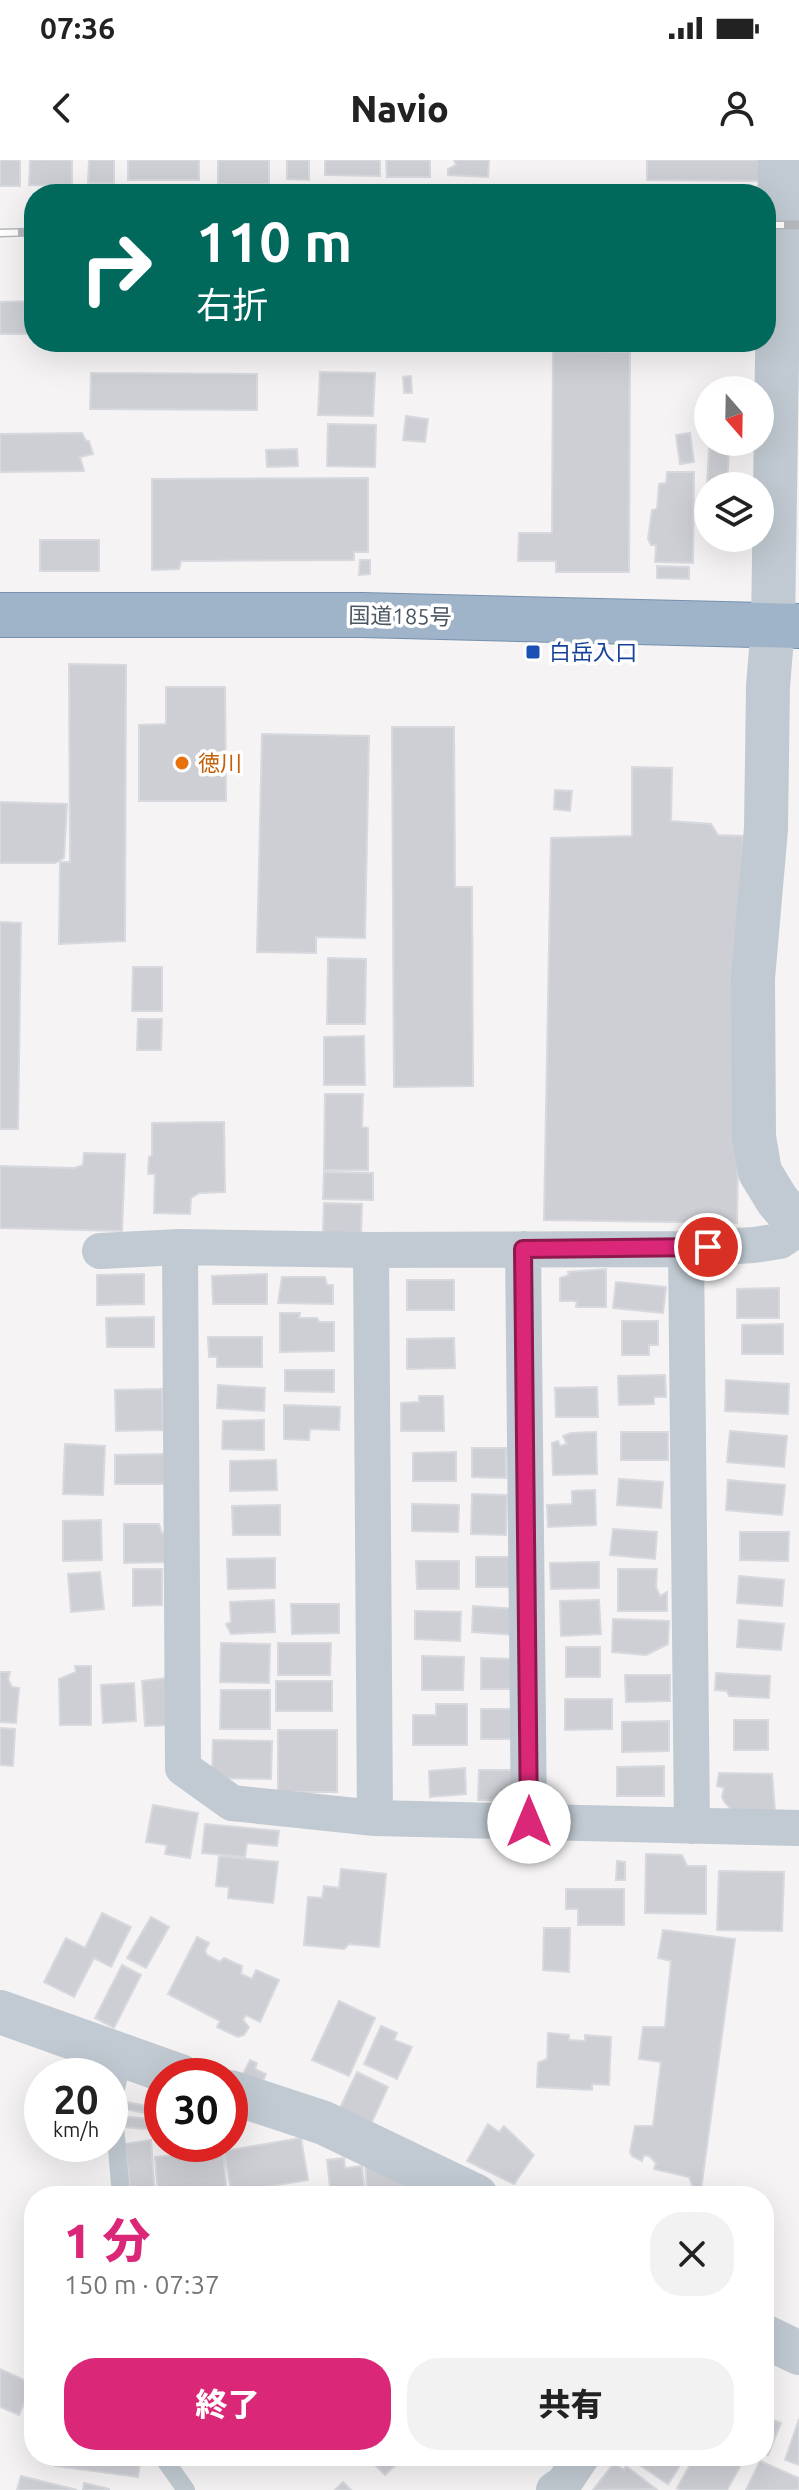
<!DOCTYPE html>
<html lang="ja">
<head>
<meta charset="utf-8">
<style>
  body { margin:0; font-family:Ubuntu,"Noto Sans JP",sans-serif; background:#f2f2f2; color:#222; height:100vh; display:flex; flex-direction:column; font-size:30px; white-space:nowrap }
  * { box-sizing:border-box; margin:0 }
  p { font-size:26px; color:#767676 }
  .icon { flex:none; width:44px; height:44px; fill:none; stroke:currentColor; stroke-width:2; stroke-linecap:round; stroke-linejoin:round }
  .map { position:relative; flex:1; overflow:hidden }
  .details { position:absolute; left:24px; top:2026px; width:750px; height:280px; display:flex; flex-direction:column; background:#fff; border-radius:32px; box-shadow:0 8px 32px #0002 }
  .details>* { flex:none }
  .guide { position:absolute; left:24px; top:24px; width:752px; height:168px; border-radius:32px; box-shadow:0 8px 32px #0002; background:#00695c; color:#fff; overflow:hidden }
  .needle { width:52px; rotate:160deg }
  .controls { position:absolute; left:694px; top:216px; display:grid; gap:16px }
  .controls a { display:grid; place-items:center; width:80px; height:80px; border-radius:50%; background:#fff; box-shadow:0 8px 32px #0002; font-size:40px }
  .speed { position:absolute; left:24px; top:1898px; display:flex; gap:16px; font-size:40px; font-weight:700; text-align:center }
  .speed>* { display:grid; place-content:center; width:104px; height:104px; border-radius:50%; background:#fff; box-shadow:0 8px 32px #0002; line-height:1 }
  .speed small { font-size:20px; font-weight:400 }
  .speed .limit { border:12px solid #d22; background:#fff; color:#111 }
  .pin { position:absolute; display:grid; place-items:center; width:68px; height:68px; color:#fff; margin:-34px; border:4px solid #fff; border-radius:50%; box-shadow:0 2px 8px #0007 }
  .me { position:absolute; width:88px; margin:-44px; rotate:0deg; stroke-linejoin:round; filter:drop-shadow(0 0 6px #0008) }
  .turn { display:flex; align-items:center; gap:28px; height:168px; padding:0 40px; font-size:36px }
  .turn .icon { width:104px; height:104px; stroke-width:2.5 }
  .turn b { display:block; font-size:56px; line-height:68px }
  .round { display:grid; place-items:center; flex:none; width:84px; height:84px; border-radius:32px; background:#f2f2f2 }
  .summary { display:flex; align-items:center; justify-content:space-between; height:136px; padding:0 40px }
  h1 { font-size:48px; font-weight:800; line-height:60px; color:#db2777 }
  .primary-button { display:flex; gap:16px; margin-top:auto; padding:16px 40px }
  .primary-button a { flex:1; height:92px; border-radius:32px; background:#db2777; color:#fff; font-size:32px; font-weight:800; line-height:92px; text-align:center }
  .primary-button a+a { background:#f2f2f2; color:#222 }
  .status { display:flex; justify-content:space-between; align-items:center; height:56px; padding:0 40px; background:#fff; direction:ltr }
  .status svg { height:22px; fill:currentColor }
  header { display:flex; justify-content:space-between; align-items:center; height:104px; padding:0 40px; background:#fff; font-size:36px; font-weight:800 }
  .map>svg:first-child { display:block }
</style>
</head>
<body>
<div class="status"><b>07:36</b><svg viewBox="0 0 49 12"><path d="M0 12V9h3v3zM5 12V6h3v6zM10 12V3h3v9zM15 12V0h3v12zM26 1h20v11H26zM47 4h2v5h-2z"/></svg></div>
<header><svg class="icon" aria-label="back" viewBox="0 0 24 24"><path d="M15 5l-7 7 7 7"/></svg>Navio<svg class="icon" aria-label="person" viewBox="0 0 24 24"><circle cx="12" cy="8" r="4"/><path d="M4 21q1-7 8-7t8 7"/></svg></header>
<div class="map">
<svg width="799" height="2330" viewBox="0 0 799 2330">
  <rect width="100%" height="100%" fill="#f5f3f3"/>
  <path fill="#cdcfd5" stroke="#d7d9de" stroke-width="2" d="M0,0h20v26h-20z
    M30,0h42v26l-43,-1z
    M89,0h25v23h-26z
    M128,0h71v20h-71z
    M218,0h51v24h-51z
    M287,0h22v20l-22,-1z
    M325,0h55v16l-55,-1z
    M386,0h44v17h-43z
    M454,0h35l-1,17 -40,-2v-6l8,-4z
    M647,0h113l-1,21 -112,-1z
    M34,141v33h-34v-32z
    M553,191l77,1 -1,220h-73v-11h-38l1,-28h33z
    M320,212l55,1 -2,43 -55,-1z
    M91,213l166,1v36l-167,-1z
    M411,216l1,17h-8l-1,-16z
    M406,256l22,3 -3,23 -22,-2z
    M328,264l48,1 -1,42 -48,-1z
    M82,273l4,8h3l4,13 -13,3 4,14 -84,1v-38z
    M690,273l4,29 -14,2 -4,-29z
    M297,289l1,17 -31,1 -1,-17z
    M709,289h20l-2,37h-19v35h-3z
    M667,312h27l-1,91 -38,-1 1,-17h-5l-3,-6 4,-29 5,-1 2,-25 7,-1z
    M368,318v74h-14v8l-173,1 -2,8 -27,1v-91z
    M40,380h59v31h-59z
    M360,400h10v14l-11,1z
    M657,406l32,1v12l-32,-1z
    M69,504l57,1 -1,276 -66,3 1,-82h10z
    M166,527h59l1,114h-87v-76l27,-1z
    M392,567h62l1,160h17l1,199 -79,1z
    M262,574l107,2 -4,202 -49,-1v16l-59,-1z
    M632,607l40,1 -1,53 40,3 7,11 25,1 -6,387 -193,-3 7,-382 81,-2z
    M555,630l17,1 -2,20 -16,-2z
    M0,642l67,2 -3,54 -9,5h-55z
    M0,762l21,1 -3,206h-18z
    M328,798l38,1 -1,65h-38z
    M133,807h29v44h-30z
    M138,859h24l-1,31h-24z
    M364,876l1,49h-41v-48z
    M325,934h38l-1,33 6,1v42h-44z
    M224,962l1,70 -26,1 -8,5 -1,16 -36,-1 1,-39h-7l1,-17 3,-2v-32z
    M84,993l41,1 -3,77 -122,-3v-62l74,2 9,-3z
    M324,1012l49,1v27l-50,-1z
    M324,1043l38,1 -1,30 -38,-1z
    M606,1109v38h-30l1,-6h-17v-23l9,-3 -1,-3z
    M144,1114v30l-47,1v-30z
    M267,1114v30h-54l-1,-28z
    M282,1117h43l2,8h6v19l-55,-1z
    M407,1120h47v30h-47z
    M616,1122l50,5 -3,26 -50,-5z
    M779,1128v30h-42v-29z
    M280,1153h20l-1,5h18l2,4h15v29l-54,1z
    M154,1157v30h-47l-1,-29z
    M622,1161h36v24h-9v10h-27z
    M783,1164v30h-41v-29z
    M208,1177h54v30h-45v-10h-8z
    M454,1178l1,30 -48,1v-30z
    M285,1210h49v22l-49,-1z
    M665,1215l1,22h-12v7l-35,1 -1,-29z
    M726,1220l63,4 -1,30 -63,-3z
    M218,1225l47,3 -1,23 -47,-3z
    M597,1227l1,30h-42l-1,-29z
    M162,1229l1,41 -47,1 -1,-41z
    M419,1236h24l1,35h-43v-28l18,-1z
    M284,1245l56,2 -1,23 -29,-1 -1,11 -25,-1z
    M264,1260v30l-42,-1 1,-28z
    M730,1271l57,5 -3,31 -57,-5z
    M596,1272l1,42 -44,1 -1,-32 6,-2 2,5 7,-2 -4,-8 8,-3z
    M621,1272h47v28h-47z
    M65,1284l40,2 -2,49 -40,-1z
    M472,1288h34v30l-34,-1z
    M456,1292v29h-43v-28z
    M164,1294l1,30h-50v-29z
    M276,1300l1,30 -47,1v-30z
    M619,1319l44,3 -2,26 -44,-3z
    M728,1320l57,5 -3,30 -56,-5z
    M595,1330l1,35 -48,2 -1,-22 25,-1v-13z
    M472,1334l35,1 -1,40 -35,-1z
    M412,1344l47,1 -1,27 -46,-1z
    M280,1345v30h-47l-1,-29z
    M101,1360l1,40 -39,1v-40z
    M124,1364h35l3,9h11v29l-49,1z
    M613,1369l44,3 -2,27 -45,-4z
    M740,1372h49l-1,29 -48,-1z
    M476,1397h35v30h-35z
    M275,1398v30l-47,1 -1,-30z
    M416,1401h43v28h-42z
    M599,1402v26l-48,1 -1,-26z
    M133,1409h29v36l-29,1z
    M618,1409h39l-1,18 4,9 7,-4v19h-49z
    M100,1412l4,37 -33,3 -3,-38z
    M739,1416l45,4 -2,26 -45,-3z
    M274,1440l1,32 -44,2 -5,-10 5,-2 -1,-20z
    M599,1440l2,34 -40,2 -1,-35z
    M291,1444h48v29l-47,1z
    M473,1446l45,3 -2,26 -44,-3z
    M415,1451l46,1 -1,29 -45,-2z
    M613,1459l56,2 -1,23 -22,11 -34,-3z
    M739,1460l45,4 -3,26 -44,-3z
    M221,1483l49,1 -1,39 -49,-1z
    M278,1483h53l-1,32h-52z
    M566,1487h34v30h-34z
    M422,1496l42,1 -1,33h-41z
    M481,1498l31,1v30h-31z
    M75,1506h16v59h-31l-1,-46 17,-7z
    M0,1512h10l-2,7 4,8 7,1 -3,35 -16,-1z
    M716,1513l54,3 -1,22 -40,-2 -2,-5 -12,-1z
    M625,1515h45v26l-44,1z
    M167,1518l4,47 -26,1 -3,-45z
    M276,1521h56v30h-56z
    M134,1523l2,38 -33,2 -2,-38z
    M221,1530h49v39h-50z
    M565,1539h47v30l-47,1z
    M436,1544h31v41h-54v-30h23z
    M481,1549h35l-1,30h-34z
    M734,1560h34v30h-34z
    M669,1561v30l-47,1v-30z
    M0,1568l15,1 -2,37 -13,-1z
    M278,1570h59v62h-59z
    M213,1580l59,1 -1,38 -59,-1z
    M664,1606v30h-47v-29z
    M465,1608l1,26 -36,3 -1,-26z
    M479,1610h34v30h-35z
    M719,1613l53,1 3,37 -40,2 -10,-10 -3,-6 2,-9 -7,-2z
    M153,1645l45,8 -8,45 -25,-4 2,-9 -21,-3z
    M205,1664l74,7 -2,15 -30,-3 -2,14 -43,-4z
    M646,1694l36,1 5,11h19v48l-61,-1z
    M219,1696l59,6 -5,41 -45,-5 1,-11 -13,-1z
    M617,1701l8,1v18h-9z
    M341,1709l45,5 -7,73 -30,-3 -5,5 -40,-4 4,-48 14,1 2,-12 15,2z
    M719,1711l65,1 -2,59 -65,-1z
    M566,1729h58v36h-46v-16h-12z
    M102,1753l29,14 -20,40 -17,-9 -20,39 -30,-15 22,-44 19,10z
    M151,1757l18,10 -23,41 -19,-10z
    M544,1768h26l-1,44 -26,-2z
    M663,1770l72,9 -34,251 -8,-3 -4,-10 -35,-8 2,-6 -7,-7 -5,-1 -2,6 -10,-5 -2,-4 5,-26h18l8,-64 -22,-3 4,-32h22l6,-66 -13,-3z
    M197,1777l12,6 -4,8 2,4 13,7 4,-4 18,8 -1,8 11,5 4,-9 23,10 -19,42 -14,-7 -3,5 6,7 -5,8 -6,2 -21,-10 3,-6 -52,-27z
    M122,1805l19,10 -27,53 -19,-10z
    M339,1841l36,17 -26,58 -37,-16z
    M381,1866l16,7 -3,7 18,7 -15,32 -33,-15z
    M548,1873l21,2v5l16,1v-6l26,2 -2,48 -17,-1v6l-55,-3 1,-24 9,-4z
    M250,1900l7,3 -2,6 11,5 -3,7 -22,-3z
    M357,1912l31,15 -18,39 -32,-14z
    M122,1941l29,6 -2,7 -28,-6z
    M127,1957l23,2 -4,10 -21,-2z
    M488,1964l11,8 5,-6 30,29 -20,29 -47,-23z
    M301,1978l7,42 -37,6 2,10h-41l-8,-45z
    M151,1980l4,56h-24l-6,-52z
    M223,1991l4,45h-69l-3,-39z
    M344,1998l1,10 17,-2 3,30h-34l-4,-36z
    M365,2000l52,21 -6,15h-35l-9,-4z
    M0,2209l33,15 -14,31 -19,-8z
    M764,2256l17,7 -13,32 -4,-1z
    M799,2259v46l-14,-5z
    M56,2296h85l-3,21 -83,-11z
    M366,2296h39l-20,19z
    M626,2296h60l-18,28z
    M695,2296h51l-19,34h-46l-4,-2z
    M760,2301l39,17v12h-53z
    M614,2303l10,7 2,-4 30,23 -63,1z
    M21,2316l56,14h-60z
    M343,2322l8,8h-16z
    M84,2323l25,6v1h-26z"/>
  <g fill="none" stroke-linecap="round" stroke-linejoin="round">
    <g stroke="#7690ad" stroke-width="46">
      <path id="trunk" d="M0,455h362l437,11"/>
    </g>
    <path stroke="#c1cad2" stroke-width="18" d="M121,2036l-8,-94 10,-45
      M162,2296l24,34"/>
    <path stroke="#c1cad2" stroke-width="36" d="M180,1087l3,521 49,35 143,15 424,10
      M523,1089l6,573
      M686,1089l6,577
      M371,1090l4,568
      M100,1091l80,-4 191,3 315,-1 68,-4 26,-4 19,-13
      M554,2330l10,-7 18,-27"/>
    <path stroke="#c1cad2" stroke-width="44" d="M780,0l-7,466 -5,60 -2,143 -13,149 1,159 6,35 17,28 22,26
      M0,1852l180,64
      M230,1932l94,31 152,73
      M764,2176l35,17"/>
    <use href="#trunk" stroke="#9fb4c9" stroke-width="44"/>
    <g stroke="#b5b8bd" stroke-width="9">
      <path id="rail" d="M766,65h33
        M0,73l34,-1"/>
    </g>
    <use href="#rail" stroke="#fff" stroke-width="6" stroke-dasharray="18" stroke-linecap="butt"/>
  </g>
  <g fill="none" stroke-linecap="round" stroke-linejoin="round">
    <g stroke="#8e194d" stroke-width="20">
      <path id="route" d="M529,1662l-6,-573 185,-2"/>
    </g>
    <use href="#route" stroke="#db2777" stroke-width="14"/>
  </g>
  <rect fill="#1a4fb4" stroke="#fff" stroke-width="3" x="525" y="484" width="16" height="16" rx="4"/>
  <circle fill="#e8710a" stroke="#fff" stroke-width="3" cx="182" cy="603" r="8"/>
  <g text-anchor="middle" stroke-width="7" stroke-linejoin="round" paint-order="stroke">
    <g font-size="22" fill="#4a5661" stroke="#fff">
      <text transform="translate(400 456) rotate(1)" y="8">国道185号</text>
    </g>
    <g font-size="22" fill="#164399" stroke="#fff" text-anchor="start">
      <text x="549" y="500">白岳入口</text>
    </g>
    <g font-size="22" fill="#c56008" stroke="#fff" text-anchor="start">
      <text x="198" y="611">徳川</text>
    </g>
  </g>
</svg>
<div class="controls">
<a><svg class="needle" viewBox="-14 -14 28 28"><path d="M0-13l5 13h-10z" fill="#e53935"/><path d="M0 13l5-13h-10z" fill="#767676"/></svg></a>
<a><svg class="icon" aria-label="layers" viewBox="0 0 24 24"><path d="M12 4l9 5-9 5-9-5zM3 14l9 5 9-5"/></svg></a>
</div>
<div class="speed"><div>20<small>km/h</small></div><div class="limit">30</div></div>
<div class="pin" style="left:708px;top:1087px;background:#d93025"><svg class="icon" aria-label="arrive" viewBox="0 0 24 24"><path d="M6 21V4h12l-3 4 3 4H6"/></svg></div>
<svg class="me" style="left:529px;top:1662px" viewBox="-20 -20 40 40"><circle r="19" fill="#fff"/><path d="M0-13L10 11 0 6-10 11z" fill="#db2777"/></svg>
<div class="guide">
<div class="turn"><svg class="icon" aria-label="right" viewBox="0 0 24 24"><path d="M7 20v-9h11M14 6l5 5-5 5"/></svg><div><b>110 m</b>右折</div></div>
</div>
<section class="details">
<div class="summary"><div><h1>1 分</h1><p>150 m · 07:37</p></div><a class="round"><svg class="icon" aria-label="close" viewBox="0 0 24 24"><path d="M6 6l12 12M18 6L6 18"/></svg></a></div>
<div class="primary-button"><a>終了</a><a>共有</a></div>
</section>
</div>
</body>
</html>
